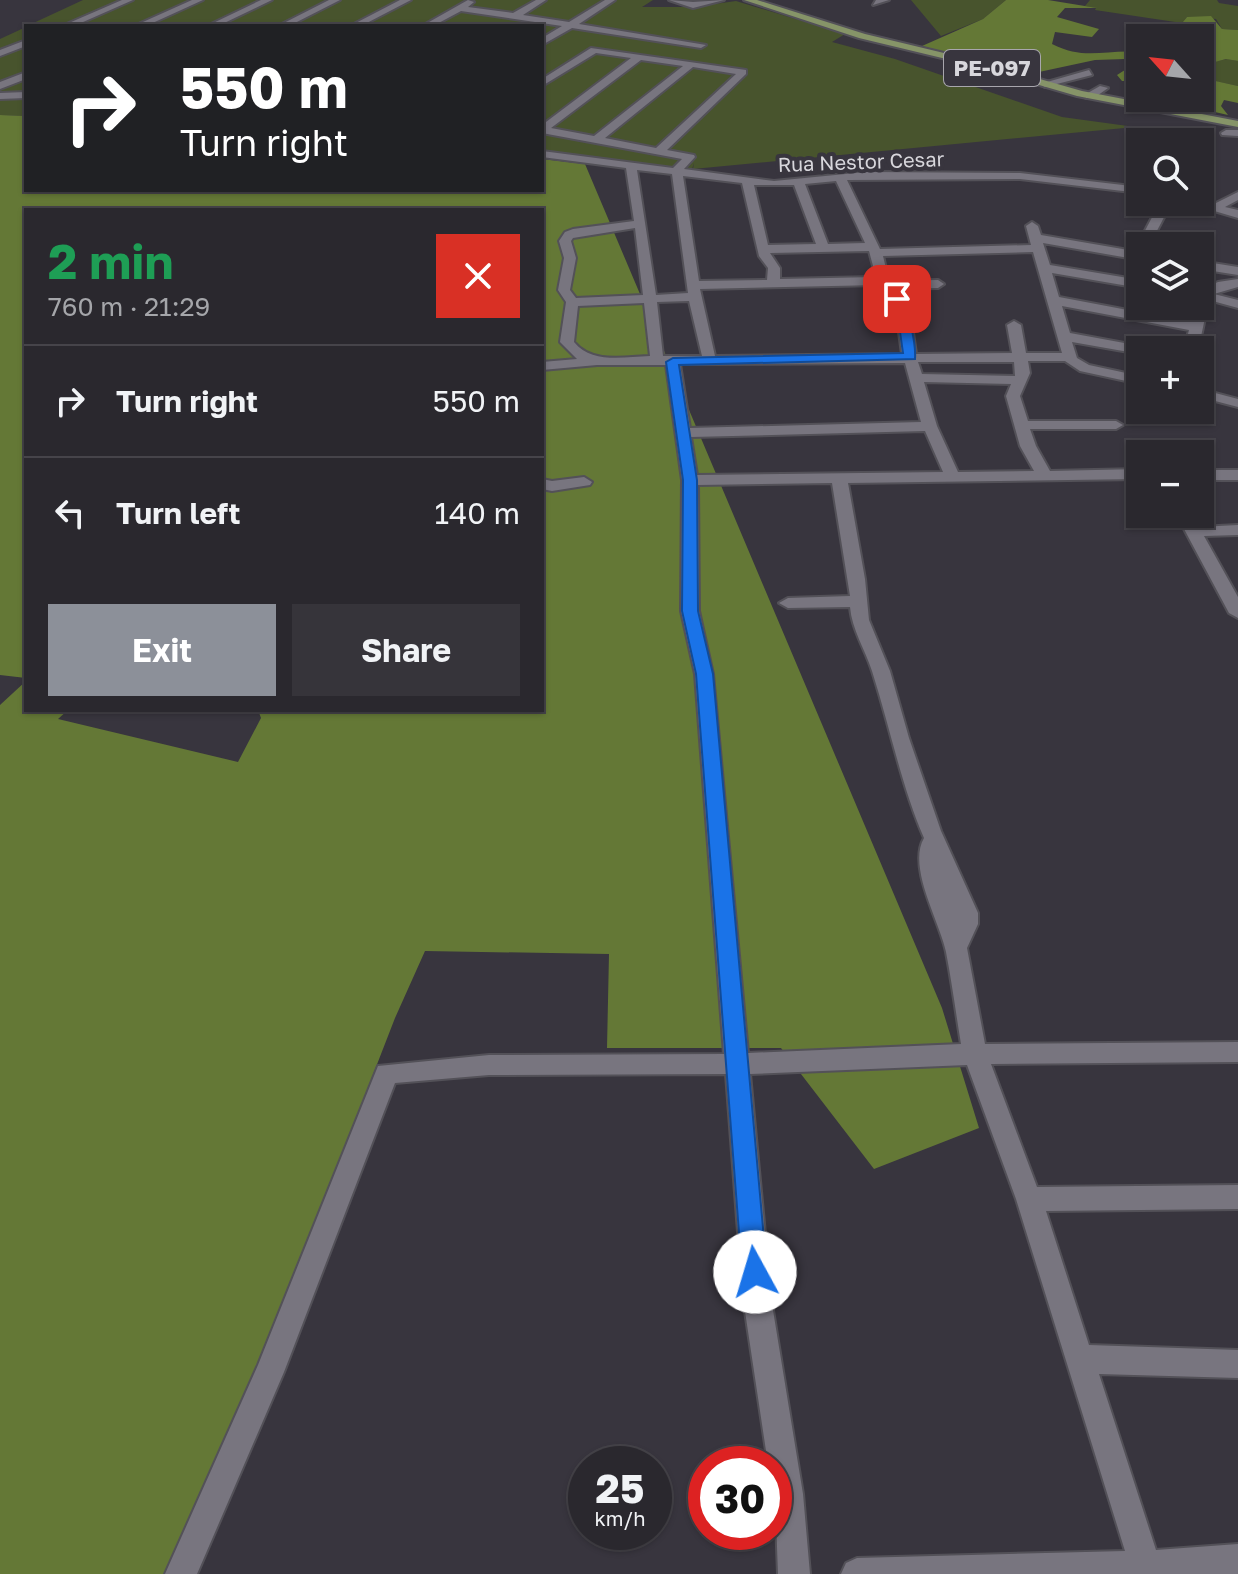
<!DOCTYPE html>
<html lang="en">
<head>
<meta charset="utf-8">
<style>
  body { margin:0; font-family:"Golos Text",sans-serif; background:#36343a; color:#f1f3f6; height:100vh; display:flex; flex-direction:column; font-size:30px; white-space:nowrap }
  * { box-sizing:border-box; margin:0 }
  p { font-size:26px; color:#a5a6aa }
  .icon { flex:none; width:44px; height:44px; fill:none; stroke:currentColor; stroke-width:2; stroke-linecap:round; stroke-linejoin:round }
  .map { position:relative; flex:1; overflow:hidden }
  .sheet { position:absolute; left:24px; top:208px; width:520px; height:504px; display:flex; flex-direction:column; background:#2a282e; border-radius:0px; box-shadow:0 2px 6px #0004,0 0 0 2px #46444a }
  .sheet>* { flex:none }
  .top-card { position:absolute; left:24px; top:24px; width:520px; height:168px; border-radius:0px; box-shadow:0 2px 6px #0004,0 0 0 2px #46444a; background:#202124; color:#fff; overflow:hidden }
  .needle { width:52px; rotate:297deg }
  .controls { position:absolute; left:1126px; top:24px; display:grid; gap:16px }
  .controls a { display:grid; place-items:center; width:88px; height:88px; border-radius:0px; background:#2a282e; box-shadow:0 2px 6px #0004,0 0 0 2px #46444a; font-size:40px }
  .speed { position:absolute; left:568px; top:1446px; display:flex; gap:16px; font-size:40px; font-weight:700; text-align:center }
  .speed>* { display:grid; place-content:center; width:104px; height:104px; border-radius:50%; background:#2a282e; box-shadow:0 2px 6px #0004,0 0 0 2px #46444a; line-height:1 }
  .speed small { font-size:20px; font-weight:400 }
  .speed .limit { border:12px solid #d22; background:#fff; color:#111 }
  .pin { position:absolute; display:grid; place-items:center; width:68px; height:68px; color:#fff; margin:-34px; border-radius:16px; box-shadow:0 4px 12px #0006 }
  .me { position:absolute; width:88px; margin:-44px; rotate:354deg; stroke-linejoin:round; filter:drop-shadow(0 0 6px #0008) }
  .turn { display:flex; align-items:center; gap:28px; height:168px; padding:0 24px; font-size:36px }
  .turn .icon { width:104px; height:104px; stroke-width:2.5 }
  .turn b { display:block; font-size:56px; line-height:68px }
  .round { display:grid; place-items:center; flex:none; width:84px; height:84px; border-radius:0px; background:#36343a }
  .overview { display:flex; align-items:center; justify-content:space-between; height:136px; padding:0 24px }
  h1 { font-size:48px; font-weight:700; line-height:60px; color:#1e9e55 }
  .primary-button { display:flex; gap:16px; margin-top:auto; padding:16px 24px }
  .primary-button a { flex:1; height:92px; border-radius:0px; background:#8c9099; color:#fff; font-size:32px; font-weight:700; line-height:92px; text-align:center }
  .primary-button a+a { background:#36343a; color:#f1f3f6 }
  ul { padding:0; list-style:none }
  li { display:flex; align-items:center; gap:24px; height:112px; padding:0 24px; border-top:2px solid #46444a }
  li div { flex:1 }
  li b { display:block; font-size:30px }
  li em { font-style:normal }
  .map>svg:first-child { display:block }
</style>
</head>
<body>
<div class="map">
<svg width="1238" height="1574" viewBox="0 0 1238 1574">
  <rect width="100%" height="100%" fill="#38353e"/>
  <path fill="#48542d" d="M83,0h570l-11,7h51l43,-6 109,33 -13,8 63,17 167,58 73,10 -442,42 1,-6 -3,9 -149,-14v-132h-515z
    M911,0h95l-23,19 -42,17z
    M1090,0h127l2,3 19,3v24l-16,-1 -6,-10 -29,-2 -5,6 -87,-13 1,-2 -11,-2z
    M26,27v89l-26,-1v-76z
    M1227,59l11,2v25l-28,-6 -6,-16z"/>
  <path fill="#647836" d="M1006,0h42l49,8h-32l-8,9 42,12 -7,8 -37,-5 -3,12c33,17 53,5 88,8v29h-18l-5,-6 11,-7 -3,-9 -30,1 -70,15 -103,-29 61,-27z
    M1211,16l11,13 16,1v31l-12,-2 -22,6 7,15 27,6v17l-14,-3 -3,6 7,9 -22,-5 10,-6 -3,-6h-28h15v-60h-5l12,-11 -25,-4 5,-6z
    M0,115l26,1v74h516v-31l43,5 357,844 37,120 -105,41 -93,-121h-174l2,-94 -184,-3 -30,67 -125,322 -106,234h-164v-869l26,-24v29h42l-10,9 180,43 23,-44 -3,-8h284v-500h-516v468l-26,-3z"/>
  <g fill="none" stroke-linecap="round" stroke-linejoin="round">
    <g stroke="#535158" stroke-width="4">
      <path id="minor" d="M122,0h11l-59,26h-12z
        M192,0h11l-57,26h-12z
        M261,0h11l-54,26h-11z
        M329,0h11l-51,26h-11z
        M400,0h11l-50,26h-11z
        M468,0l6,2 -6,5 45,6 23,-13h10l-23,15 46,7 36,-22h10l-36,24 127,21 -5,3 -129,-20 -30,17v-7l20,-12 -101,-15 -28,15h-11z
        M669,0l24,2 31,-2 -31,8z
        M876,0h13l-16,5z
        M26,40v6l-26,10v-6z
        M591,48l155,22v4l-79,76 27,5 1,2 -11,12 90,12 92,-9 154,1 120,14v6l-120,-14 -173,1 33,69 151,-4 -5,-19 6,-4 6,4 3,9 99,17v8l-97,-17 7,22 90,15v8l-88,-15 7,24 132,25 4,-16h5v-16l18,-8 20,-3v8l-24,7 24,6v8l-29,-8 -11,50h-14l5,-20 -127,-24 8,27 76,14 2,3h-8v4l-68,-12 5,16 12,7 51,11v8l-60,-13 -15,-10h-37l2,12 -10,23 8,25h88l7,4 -7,4h-86l6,17 14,25 90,-2v10l-292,4 17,96 4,41 21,51 19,67 32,93 37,82v11l-11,24 18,96 253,-2v20l-247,2 46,123 201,-2v24l-192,2 43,134 149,5v28l-139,-4 57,176 82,-6v30h-397l5,-11 11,-5 268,-7 -109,-352 -49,-134 -217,9 21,224 32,196 7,80h-32l-4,-110h-6l-25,-166 -17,-224 -237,1 -94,8 -111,289 -87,202h-32l93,-209 120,-299 111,-11 235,-1 -29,-380 -14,-63 1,-131 -16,-115h-69l-55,5v-8l35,-3 -17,-17 6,-40 -8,-12 6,-32 -5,-17 6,-9 8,-3 61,-8 -8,-53 -84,-11v-6l131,17 9,-9 -140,-26v-8l89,-67 -35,-5 -54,33v-7zM641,60l42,6 -89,70 -43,-8zM693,67l43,7 -80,74 -51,-10zM637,170l35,4 16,119 -32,2zM683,176l59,7 17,73 9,12 -1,12 -68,1zM836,181l29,62 -37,1 -23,-60zM754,185h40l22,59 -48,1zM635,228l8,67 -67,3 -6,-8 6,-32 -5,-17 2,-3zM869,251l7,26 -96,2v-11l-10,-15zM1033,252l29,101h-36l-5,-28 -7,-4 -7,4 5,28 -96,1 -5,-36 -17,-29 44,-1 6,-4 -6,-4 -49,1 -6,-25zM879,285l18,33 5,36 -187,2 -15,-67zM689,301l13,55h-39l-6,-54zM644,303l6,53c-27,1 -58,8 -76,-14l4,-36zM918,362h96l1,14 -93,-2zM905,363l16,59 -231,6 -10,-64zM924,382l87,2 -5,12 14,50 14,25 -76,1 -21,-46zM925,431l18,41 -246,3 -6,-38zM832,483l18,113 -62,2 -9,5 9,5 62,-1c2,23 15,42 22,64 18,56 29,114 52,167 -17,29 16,84 22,114 6,31 10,62 15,92l-213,9 -35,-379 -14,-63 -1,-126z
        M1089,70l3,5 -47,12 -5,-3z
        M26,72v7l-26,10v-7z
        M1100,86l8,2 -14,10h-8v-4z
        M26,92v6l-26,1v-6z
        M1226,130h12v6l-16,-1 -1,-2z
        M1238,192v8l-13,7 13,3v8l-54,-16 30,2z
        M1160,202h12l-23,44 -10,3 -2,-3z
        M1200,261l38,6v8l-38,-6z
        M1200,389l38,10v8l-38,-10z
        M1200,470h38v10h-38z
        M584,477l8,5 -2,3 -38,6 -10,-2v-10l10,2z
        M1176,514h16l7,13 39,-2v10l-34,1 34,61v21l-9,-5z"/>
    </g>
    <g stroke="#535158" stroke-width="4">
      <path id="major" d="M744,0h13l108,34 108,26 109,31 156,30v6l-161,-31 -110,-32 -108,-26z"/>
    </g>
    <use href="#minor" fill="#78757f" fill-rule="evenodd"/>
    <use href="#major" fill="#869468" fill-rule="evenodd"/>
  </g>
  <path fill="#1a73e8" stroke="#114b97" stroke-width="2" d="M897,296c12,7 19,50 18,63l-236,6 18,115 1,131 15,63 54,598 -4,8 -8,4 -9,-4 -4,-8 -46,-598 -14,-63 1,-131 -17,-118 7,-4 230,-5 -5,-35 -7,-19z"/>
  <g text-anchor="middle" stroke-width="8" stroke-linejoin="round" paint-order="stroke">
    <g font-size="20" fill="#d8d7dc" stroke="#38353e">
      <text transform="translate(861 162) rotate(-2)" y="7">Rua Nestor Cesar</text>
    </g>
    <rect fill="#38353e" stroke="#a8a6ad" stroke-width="2" x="944" y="50" width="96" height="36" rx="6"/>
    <g font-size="22" font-weight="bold" fill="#d8d7dc">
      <text x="992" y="76">PE-097</text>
    </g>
  </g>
</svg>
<div class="controls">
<a><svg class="needle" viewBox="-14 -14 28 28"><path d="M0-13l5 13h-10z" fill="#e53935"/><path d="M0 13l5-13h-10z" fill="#a5a6aa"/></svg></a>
<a><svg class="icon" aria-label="search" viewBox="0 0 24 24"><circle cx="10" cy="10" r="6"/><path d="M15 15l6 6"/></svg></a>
<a><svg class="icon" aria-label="layers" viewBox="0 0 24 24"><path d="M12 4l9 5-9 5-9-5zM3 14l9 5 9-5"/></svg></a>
<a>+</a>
<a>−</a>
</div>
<div class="speed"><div>25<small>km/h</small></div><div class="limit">30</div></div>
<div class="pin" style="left:897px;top:299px;background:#d93025"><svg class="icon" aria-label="arrive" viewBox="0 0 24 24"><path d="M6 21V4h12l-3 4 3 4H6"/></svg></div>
<svg class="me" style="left:755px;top:1272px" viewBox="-20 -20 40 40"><circle r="19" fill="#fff"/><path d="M0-13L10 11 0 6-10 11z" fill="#1a73e8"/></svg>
<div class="top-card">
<div class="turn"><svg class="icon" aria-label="right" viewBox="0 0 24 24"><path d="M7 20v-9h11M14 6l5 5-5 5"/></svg><div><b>550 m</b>Turn right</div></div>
</div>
<section class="sheet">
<div class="overview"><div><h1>2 min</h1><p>760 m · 21:29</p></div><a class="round" style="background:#d93025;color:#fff"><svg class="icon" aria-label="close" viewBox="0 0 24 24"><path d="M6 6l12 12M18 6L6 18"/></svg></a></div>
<ul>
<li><svg class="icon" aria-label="right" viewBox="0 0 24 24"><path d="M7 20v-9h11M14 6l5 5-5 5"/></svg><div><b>Turn right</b></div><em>550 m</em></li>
<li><svg class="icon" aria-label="left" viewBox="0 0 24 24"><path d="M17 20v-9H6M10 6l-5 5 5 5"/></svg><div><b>Turn left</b></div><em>140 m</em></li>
</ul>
<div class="primary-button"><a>Exit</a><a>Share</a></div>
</section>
</div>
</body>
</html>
